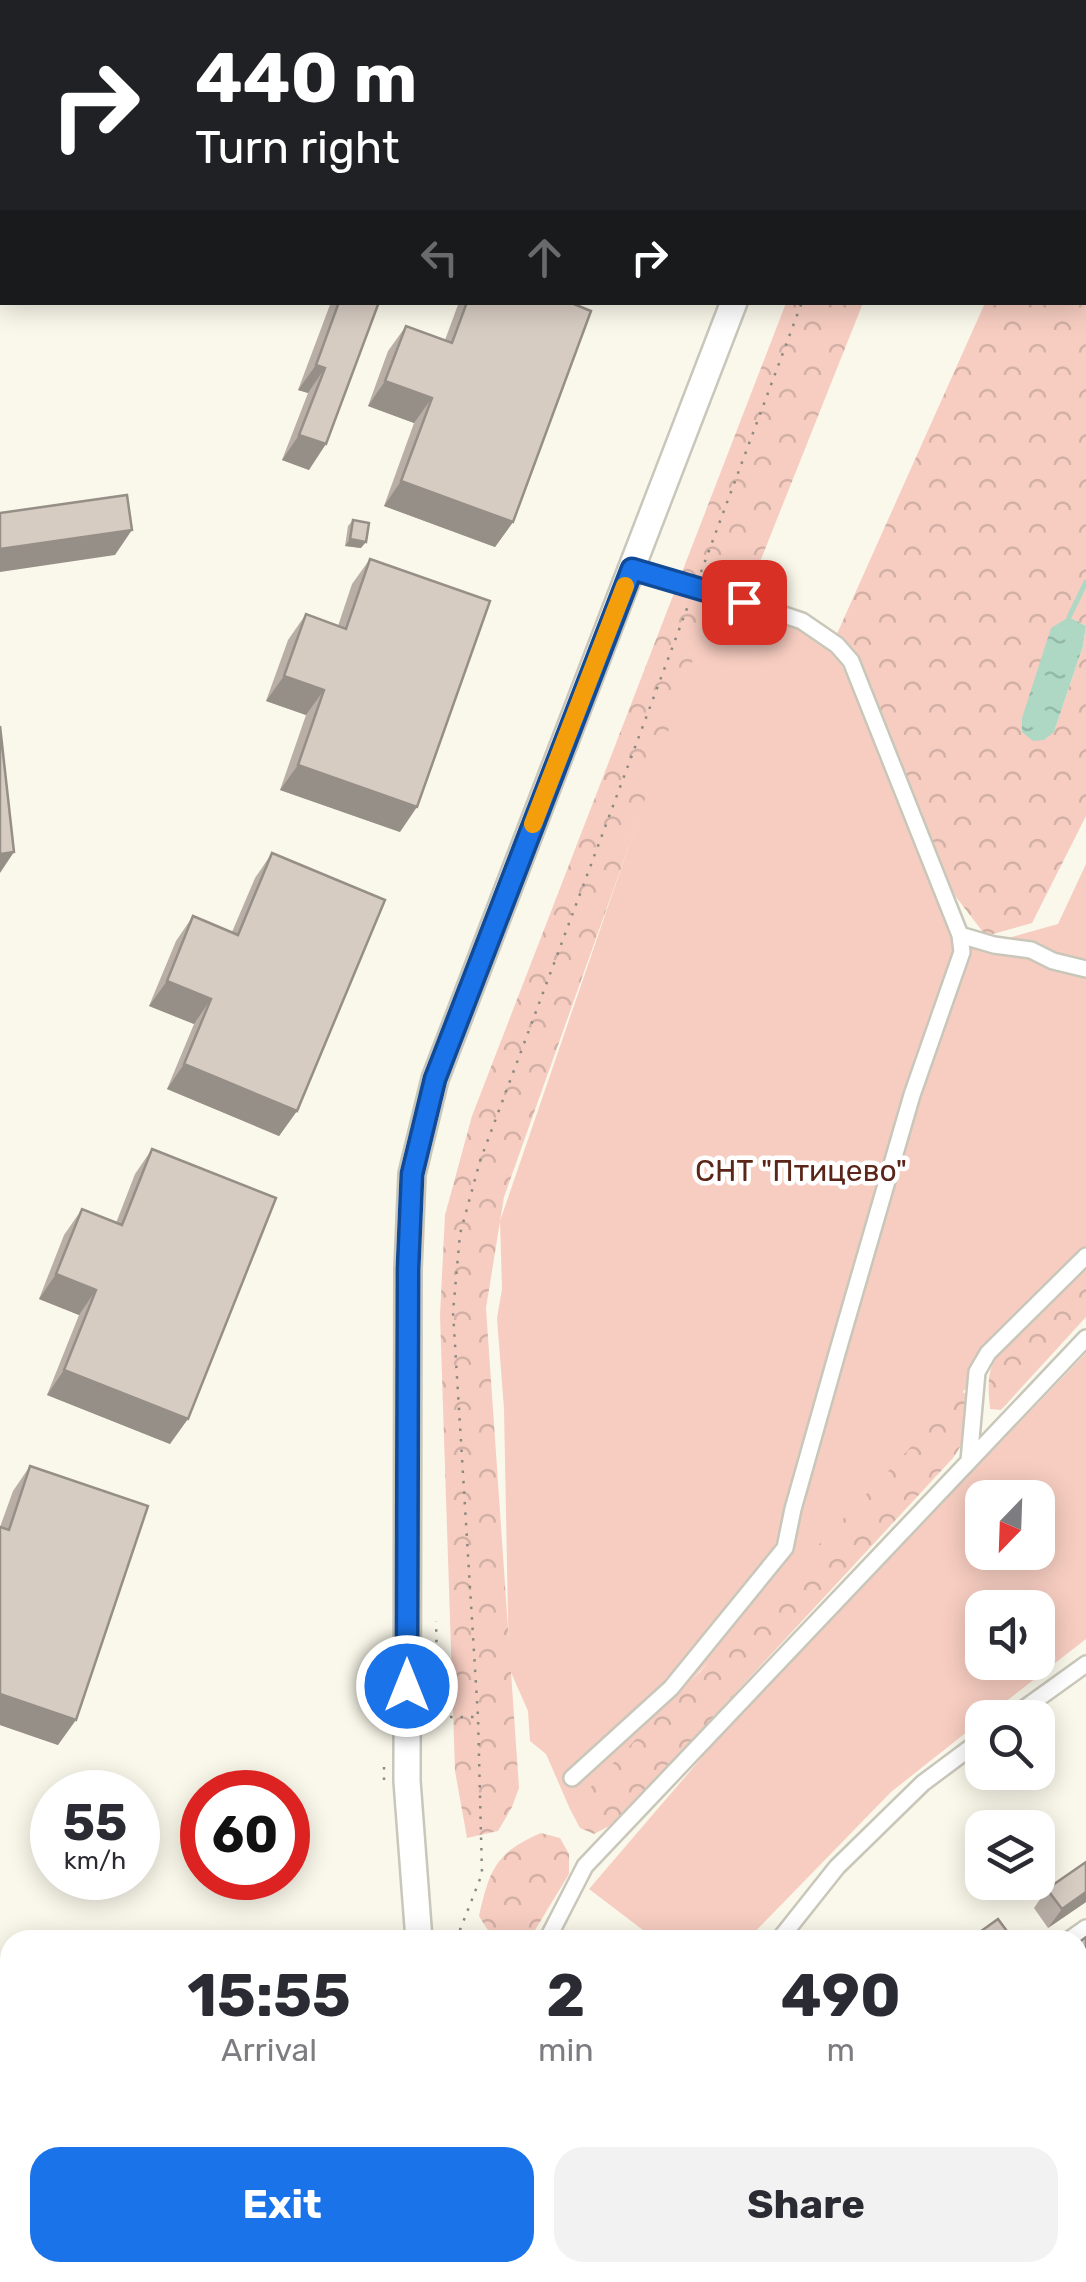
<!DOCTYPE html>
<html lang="en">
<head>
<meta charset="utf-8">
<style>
  body { margin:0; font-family:Rubik,sans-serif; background:#f2f2f3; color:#2b2b33; height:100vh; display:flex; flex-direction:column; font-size:38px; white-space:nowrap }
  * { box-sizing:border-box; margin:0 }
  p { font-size:32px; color:#7c7c81 }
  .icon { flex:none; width:55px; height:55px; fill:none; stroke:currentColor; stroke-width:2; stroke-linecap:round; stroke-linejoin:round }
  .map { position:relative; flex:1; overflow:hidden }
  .drawer { position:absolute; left:0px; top:1930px; width:1088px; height:352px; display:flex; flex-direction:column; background:#fff; border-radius:30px 30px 0 0; box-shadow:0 5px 25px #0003 }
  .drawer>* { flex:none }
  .banner { position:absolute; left:0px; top:0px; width:1088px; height:305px; box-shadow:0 5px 25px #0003; background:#202124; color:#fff; overflow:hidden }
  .needle { width:65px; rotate:203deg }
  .controls { position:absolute; left:965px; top:1480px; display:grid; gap:20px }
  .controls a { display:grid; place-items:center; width:90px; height:90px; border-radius:20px; background:#fff; box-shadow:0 5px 25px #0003; font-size:50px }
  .speed { position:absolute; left:30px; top:1770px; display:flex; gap:20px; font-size:50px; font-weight:700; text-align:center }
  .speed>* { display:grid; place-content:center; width:130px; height:130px; border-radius:50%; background:#fff; box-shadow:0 5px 25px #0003; line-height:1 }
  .speed small { font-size:25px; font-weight:400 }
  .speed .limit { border:15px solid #d22; background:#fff; color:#111 }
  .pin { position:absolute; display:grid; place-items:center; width:85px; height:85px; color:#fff; margin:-42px; border-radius:20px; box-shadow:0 5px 15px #0006 }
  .me { position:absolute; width:110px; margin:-55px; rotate:0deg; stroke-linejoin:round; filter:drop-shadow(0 0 8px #0008) }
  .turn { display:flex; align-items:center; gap:35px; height:210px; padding:0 30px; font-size:45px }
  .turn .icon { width:130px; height:130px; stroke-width:2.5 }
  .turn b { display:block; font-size:70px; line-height:85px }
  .lanes { display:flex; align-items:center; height:95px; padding:0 30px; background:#0003; justify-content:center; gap:50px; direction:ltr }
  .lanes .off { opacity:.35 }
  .eta { display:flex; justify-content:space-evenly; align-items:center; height:170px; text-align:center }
  .eta b { font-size:60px; font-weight:700; line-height:70px }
  .button { display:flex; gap:20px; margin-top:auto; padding:20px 30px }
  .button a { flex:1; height:115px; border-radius:30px; background:#1a73e8; color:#fff; font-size:40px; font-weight:700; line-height:115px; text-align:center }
  .button a+a { background:#f2f2f3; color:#2b2b33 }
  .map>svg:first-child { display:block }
</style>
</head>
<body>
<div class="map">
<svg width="1086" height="2282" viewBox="0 0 1086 2282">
  <defs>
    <pattern id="forest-crowns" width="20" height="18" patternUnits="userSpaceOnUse" patternTransform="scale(2.5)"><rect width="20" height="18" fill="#f7cdc1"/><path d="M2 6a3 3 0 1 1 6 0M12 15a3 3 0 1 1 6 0" fill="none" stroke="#d3b0a5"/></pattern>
    <pattern id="water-ripples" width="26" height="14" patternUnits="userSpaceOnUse" patternTransform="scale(2.5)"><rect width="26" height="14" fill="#aed8c4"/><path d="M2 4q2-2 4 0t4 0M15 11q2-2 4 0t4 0" fill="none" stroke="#95b9a8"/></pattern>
  </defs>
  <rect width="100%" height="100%" fill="#faf8ea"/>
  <path fill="url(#forest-crowns)" d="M1086,156v470l-17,-9 -15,115 29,-86 3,-20v190l-54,107 -46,13 -60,-78 -90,-222 149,-333 100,-1z
    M786,303h77l-115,289 -33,12 -211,593 -18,111 33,480 -7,19 -14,24 -31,7 -12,-67 -15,-456 5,-100 27,-99z
    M1086,1268v49l-85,93 -11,-1c-1,-12 -3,-29 1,-40 8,-26 73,-80 95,-101z
    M955,1387l14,9 -3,42 -13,20 -338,365 -21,11 -14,-6 -10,-19 3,-17 127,-120 123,-146z
    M541,1833l19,5 9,16v20l-40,66c-31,0 -33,5 -50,-24 11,-47 16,-63 62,-83z"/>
  <path fill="#f7cdc1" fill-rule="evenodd" d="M716,592l-4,20 8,2 4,-10 78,22 33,24 125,285 2,16 96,-27 28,-60v397l-516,548 -24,-55 -16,-13 -2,-30 -19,-43 -5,-259 -7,-91 5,-29 -2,-68z
    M1086,1353v286l-100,78 -4,1v2l-91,72 -144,148h-91l-67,-51 138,-161zM982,1498h56v54h-56zM982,1608h56v54h-56z"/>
  <path fill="url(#water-ripples)" d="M1069,617l17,9 -3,20 -29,86 -10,8 -11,1 -11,-9v-14l29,-90z"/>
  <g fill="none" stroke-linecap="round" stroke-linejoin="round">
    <path stroke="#aed8c4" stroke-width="5" d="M1069,617l17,-35"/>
    <g stroke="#c9c7ba" stroke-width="12">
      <path id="lane" d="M1072,0l14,2"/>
    </g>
    <g stroke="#c9c7ba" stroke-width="20">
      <path id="street" d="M960,935l34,10 37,5 22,11 33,8
        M969,1461l8,-89 11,-19 98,-97
        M1011,1718l75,-54
        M572,1778l99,-90 114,-140 8,-39 45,-159 74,-255 50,-143 -2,-17 -109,-274 -14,-16 -35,-24 -86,-29 -84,-23
        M547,1940l38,-74 501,-528
        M779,1940l58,-73 86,-84 59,-44
        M1069,1940l17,-12
        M1078,2195l8,6"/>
    </g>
    <g stroke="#c9c7ba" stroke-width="30">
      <path id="primary" d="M850,2l1,-2
        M419,1940l-12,-159 1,-512 4,-95 23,-95 299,-777
        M434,2272v10
        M488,2272l4,10"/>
    </g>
    <path stroke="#8b8a80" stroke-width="2.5" stroke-dasharray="2.5 8" stroke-linecap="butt" d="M916,2l1,-2
      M701,572l101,-270
      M430,1694l7,-30 -1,-43
      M429,1717h47
      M384,1780v-13
      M456,1940l26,-66 -4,-157 -25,-405 7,-78 20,-73 209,-558"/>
    <use href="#lane" stroke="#fff" stroke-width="8"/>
    <use href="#street" stroke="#fff" stroke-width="15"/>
    <use href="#primary" stroke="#fff" stroke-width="25"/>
  </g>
  <path fill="#b9afa7" d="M331,302h48l-70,168 -27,-10 26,-67 -10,-3z
    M459,302h110l-56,220 -18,25 -111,-41 30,-83 -46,-17 20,-55 18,-25 39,14z
    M353,520l8,28 -16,-2 3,-20z
    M370,559l30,273 -120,-42 26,-75 -40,-14 22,-61 18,-26 32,12 14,-42z
    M272,853l25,258 -18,25 -112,-47 27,-65 -45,-18 27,-65 17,-25 39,16 23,-54z
    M152,1149l18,295 -123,-49 32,-80 -40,-16 25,-64 18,-26 34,14 19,-49z
    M30,1466l28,279 -58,-20v-198l13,-36z
    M1047,1889l39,13 -38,26 -14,-20z
    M1086,1937v48l-1,1 -7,-10v-33z"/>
  <path fill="#968f88" d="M0,248h2v22l-2,1z
    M316,365l9,3 -17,25 -10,-3z
    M385,381l47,17 -18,25 -46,-17z
    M299,435l27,9 -17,26 -27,-10z
    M401,481l112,41 -18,25 -111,-41z
    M132,530l-17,25 -115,17v-23z
    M350,539l16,3 -5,6 -16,-2z
    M284,676l40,14 -18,25 -40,-14z
    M298,765l119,42 -17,25 -120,-42z
    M14,852l-14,21v-19z
    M167,981l44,18 -17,25 -45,-18z
    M184,1064l113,47 -18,25 -112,-47z
    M56,1274l40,16 -17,25 -40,-16z
    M64,1370l124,49 -18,25 -123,-49z
    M0,1694l76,26 -18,25 -58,-20z
    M1086,1892v10l-38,26 14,-19z"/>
  <path fill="#d7ccc2" stroke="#968f88" stroke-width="2.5" d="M2,201v47h-2v-46z
    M339,302h40l-53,142 -27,-9 26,-67 -9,-3z
    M467,302h102l22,9 -78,211 -112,-41 31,-83 -47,-17 21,-55 46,17z
    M127,495l5,35 -132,19v-36z
    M353,520l16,3 -3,19 -16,-3z
    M370,559l120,42 -73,206 -119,-42 26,-75 -40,-14 22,-62 40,15z
    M0,726l14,126 -14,2z
    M272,853l113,47 -88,211 -113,-47 27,-65 -44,-18 26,-65 45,19z
    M152,1149l124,49 -88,221 -124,-49 32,-80 -40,-16 26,-65 40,16z
    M30,1466l118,40 -72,214 -76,-26v-167l9,3z
    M1086,1862v30l-24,17 -15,-20z
    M998,1919l14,19 -2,2h-29l-4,-6z
    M1086,1937v25l-8,-11v-8z"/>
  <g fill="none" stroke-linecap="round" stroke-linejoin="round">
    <g stroke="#114b97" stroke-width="25">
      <path id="route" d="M407,1686l1,-417 4,-95 23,-95 197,-510 112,33"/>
    </g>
    <use href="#route" stroke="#1a73e8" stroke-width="18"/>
    <path stroke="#f59e0b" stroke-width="18" d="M533,824l92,-238"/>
  </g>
  <g text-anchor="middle" stroke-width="9" stroke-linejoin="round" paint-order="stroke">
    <g font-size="30" fill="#5b2619" stroke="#fff">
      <text x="801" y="1181">СНТ "Птицево"</text>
    </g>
  </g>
</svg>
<div class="controls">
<a><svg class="needle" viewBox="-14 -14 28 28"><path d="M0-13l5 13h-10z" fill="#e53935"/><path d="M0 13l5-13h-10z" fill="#7c7c81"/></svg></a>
<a><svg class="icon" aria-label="sound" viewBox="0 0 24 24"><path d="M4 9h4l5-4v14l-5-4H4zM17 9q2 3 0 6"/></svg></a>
<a><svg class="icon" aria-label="search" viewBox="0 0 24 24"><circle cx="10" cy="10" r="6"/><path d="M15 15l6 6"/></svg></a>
<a><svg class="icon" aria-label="layers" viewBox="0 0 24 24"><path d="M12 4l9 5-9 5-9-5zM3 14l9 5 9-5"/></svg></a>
</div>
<div class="speed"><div>55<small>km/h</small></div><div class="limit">60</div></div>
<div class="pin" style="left:744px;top:602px;background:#d93025"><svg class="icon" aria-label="arrive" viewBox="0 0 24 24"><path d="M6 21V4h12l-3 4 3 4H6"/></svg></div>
<svg class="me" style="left:407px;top:1686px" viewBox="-20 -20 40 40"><circle r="17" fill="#1a73e8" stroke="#fff" stroke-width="3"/><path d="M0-11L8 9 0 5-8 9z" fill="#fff"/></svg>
<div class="banner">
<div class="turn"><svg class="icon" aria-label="right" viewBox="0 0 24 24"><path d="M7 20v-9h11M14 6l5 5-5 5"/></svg><div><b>440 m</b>Turn right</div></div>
<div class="lanes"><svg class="icon off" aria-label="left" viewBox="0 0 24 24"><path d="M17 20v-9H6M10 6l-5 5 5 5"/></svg><svg class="icon off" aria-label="ahead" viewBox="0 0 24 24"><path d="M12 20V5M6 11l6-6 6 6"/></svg><svg class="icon" aria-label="right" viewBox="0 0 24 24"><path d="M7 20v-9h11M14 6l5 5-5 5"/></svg></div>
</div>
<section class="drawer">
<div class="eta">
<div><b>15:55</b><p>Arrival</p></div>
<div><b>2</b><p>min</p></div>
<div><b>490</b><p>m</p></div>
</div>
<div class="button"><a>Exit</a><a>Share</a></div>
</section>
</div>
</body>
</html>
